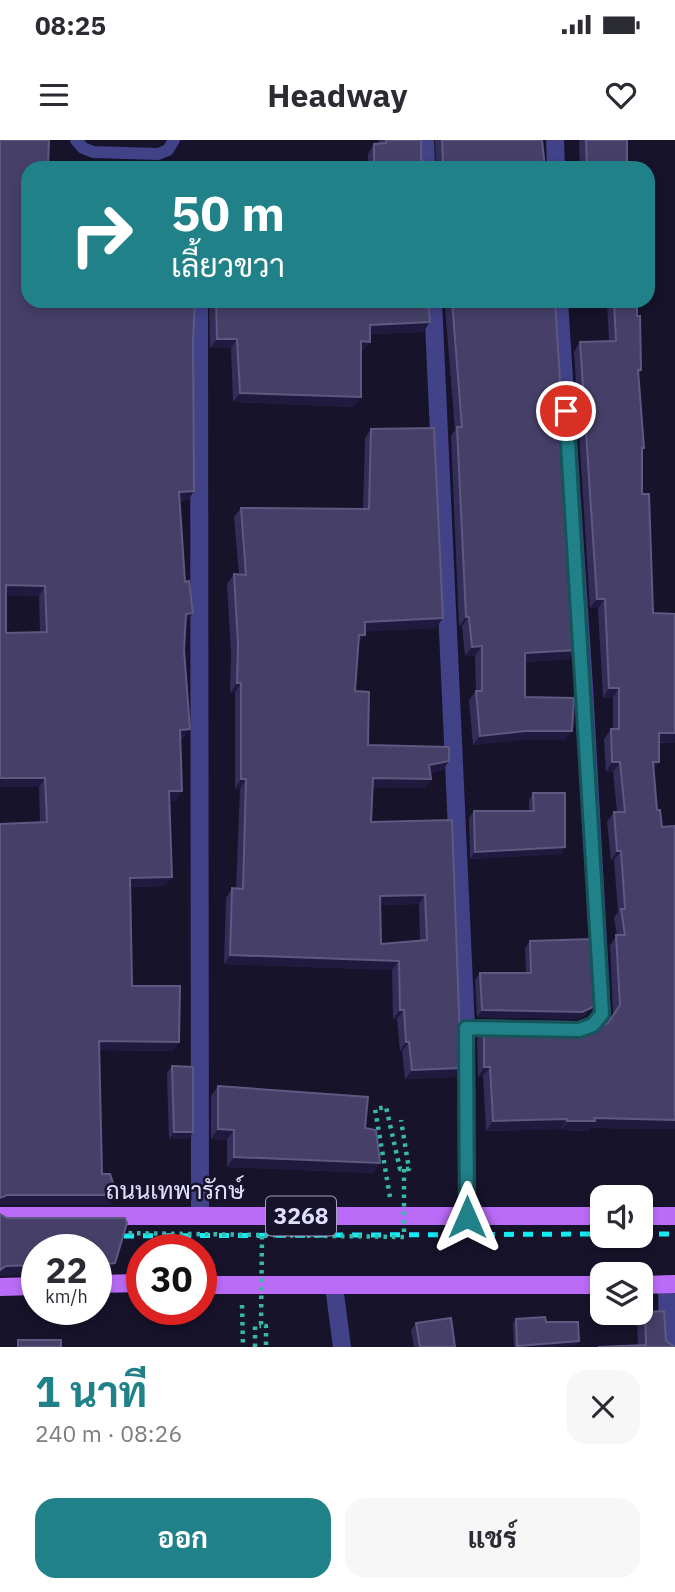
<!DOCTYPE html>
<html lang="th">
<head>
<meta charset="utf-8">
<style>
  body { margin:0; font-family:"IBM Plex Sans",Sarabun,sans-serif; background:#f7f7f7; color:#2b2b33; height:100vh; display:flex; flex-direction:column; font-size:26px; white-space:nowrap }
  * { box-sizing:border-box; margin:0 }
  p { font-size:23px; color:#7c7c81 }
  .icon { flex:none; width:38px; height:38px; fill:none; stroke:currentColor; stroke-width:2; stroke-linecap:round; stroke-linejoin:round }
  .map { position:relative; height:1207px; overflow:hidden }
  .sheet { display:flex; flex-direction:column; background:#fff; flex:1 }
  .sheet>* { flex:none }
  .hud { position:absolute; left:21px; top:21px; width:634px; height:147px; border-radius:21px; box-shadow:0 4px 10px #0003; background:#218189; color:#fff; overflow:hidden }
  .buttons { position:absolute; left:590px; top:1045px; display:grid; gap:14px }
  .buttons a { display:grid; place-items:center; width:63px; height:63px; border-radius:14px; background:#fff; box-shadow:0 4px 10px #0003; font-size:35px }
  .speed { position:absolute; left:21px; top:1094px; display:flex; gap:14px; font-size:35px; font-weight:700; text-align:center }
  .speed>* { display:grid; place-content:center; width:91px; height:91px; border-radius:50%; background:#fff; box-shadow:0 4px 10px #0003; line-height:1 }
  .speed small { font-size:18px; font-weight:400 }
  .speed .limit { border:10px solid #d22; background:#fff; color:#111 }
  .pin { position:absolute; display:grid; place-items:center; width:60px; height:60px; color:#fff; margin:-30px; border:4px solid #fff; border-radius:50%; box-shadow:0 2px 7px #0007 }
  .me { position:absolute; width:77px; margin:-38px; rotate:0deg; stroke-linejoin:round; filter:drop-shadow(0 0 5px #0008) }
  .turn { display:flex; align-items:center; gap:24px; height:147px; padding:0 35px; font-size:32px }
  .turn .icon { width:91px; height:91px; stroke-width:2.5 }
  .turn b { display:block; font-size:49px; line-height:60px }
  .round { display:grid; place-items:center; flex:none; width:74px; height:74px; border-radius:21px; background:#f7f7f7 }
  .overview { display:flex; align-items:center; justify-content:space-between; height:119px; padding:0 35px }
  h1 { font-size:42px; font-weight:700; line-height:52px; color:#218189 }
  .primary-button { display:flex; gap:14px; margin-top:auto; padding:14px 35px }
  .primary-button a { flex:1; height:80px; border-radius:21px; background:#218189; color:#fff; font-size:28px; font-weight:700; line-height:80px; text-align:center }
  .primary-button a+a { background:#f7f7f7; color:#2b2b33 }
  .status { display:flex; justify-content:space-between; align-items:center; height:49px; padding:0 35px; background:#fff; direction:ltr }
  .status svg { height:19px; fill:currentColor }
  header { display:flex; justify-content:space-between; align-items:center; height:91px; padding:0 35px; background:#fff; font-size:32px; font-weight:700 }
  .map>svg:first-child { display:block }
</style>
</head>
<body>
<div class="status"><b>08:25</b><svg viewBox="0 0 49 12"><path d="M0 12V9h3v3zM5 12V6h3v6zM10 12V3h3v9zM15 12V0h3v12zM26 1h20v11H26zM47 4h2v5h-2z"/></svg></div>
<header><svg class="icon" aria-label="menu" viewBox="0 0 24 24"><path d="M4 6h16M4 12h16M4 18h16"/></svg>Headway<svg class="icon" aria-label="heart" viewBox="0 0 24 24"><path d="M12 20l-8-8c-3-5 5-10 8-4 3-6 11-1 8 4z"/></svg></header>
<div class="map">
<svg width="675" height="1207" viewBox="0 0 675 1207">
  <rect width="100%" height="100%" fill="#16132b"/>
  <g fill="none" stroke-linecap="round" stroke-linejoin="round">
    <path stroke="#38b9a8" stroke-width="4.5" stroke-dasharray="3.5 5" stroke-linecap="butt" d="M390,1057l-15,-88 11,-2 14,62h9l-8,-49
      M242,1165l1,42
      M255,1207v-21h6"/>
    <path stroke="#414288" stroke-width="12" d="M76,0l7,8 10,4 65,2 10,-4 6,-10"/>
    <path stroke="#414288" stroke-width="18" d="M425,0l1,28
      M555,0l1,28
      M199,161l1,915
      M433,161l33,727 1,189
      M466,888l113,2 14,-5 9,-11 -18,-328 -25,-385
      M667,1144l1,63
      M334,1146l8,61"/>
    <path stroke="#ba6cf8" stroke-width="18" d="M0,1076h602
      M640,1076h35
      M96,1144l46,-1
      M201,1145h401
      M640,1145l35,-1
      M0,1147l37,-1"/>
    <path stroke="#15ebf3" stroke-width="5" stroke-dasharray="10 9" stroke-linecap="butt" d="M640,1094h35
      M105,1096l497,-2"/>
    <path stroke="#38b9a8" stroke-width="4.5" stroke-dasharray="3.5 5" stroke-linecap="butt" d="M120,1093l284,4v-68
      M262,1096l-1,90h5v21"/>
  </g>
  <path fill="#332d57" fill-rule="evenodd" d="M0,0l193,200 1,151 -6,9 -8,1 6,122 -2,27 -1,89h-3l2,52 -7,10h-6l3,76 -7,9 -34,1 1,99 41,65 -73,-1 2,124 9,31h-111l40,-382 -1,-36h-39zM6,455l33,1 1,36 -34,1z
    M379,0h42v19l6,9h-59v-14l6,-10h5z
    M435,0h107l3,28h-109z
    M579,0h50l-2,3v25h-47z
    M209,161h219l-5,31 -53,2 -7,17h-2l-7,56 -121,-5 -2,-54h-21z
    M449,161h106l22,349 -7,9 -45,3v35l40,43h-47l-45,5 -4,-45 7,-9 -1,-35h-10l-3,-30h-3l-8,-190 4,-6 -10,-123z
    M570,161h67l4,69 -3,5 6,73 -2,3v43l11,119 22,130h-16v19l-6,7 4,41 5,17 13,-1v303l-85,-1 -2,3 -27,-1v-1l-75,2 -3,-55 -5,1 -1,-37 7,-10 101,2 22,-9 6,-9 -3,-69 7,-10 -3,-17 4,-6 -4,-52h-3l-4,-38 7,-10h3l-4,-40h-7l-2,-33 7,-10h2v-32l-10,1 -5,-90h-8l-16,-256 6,-10 29,-1 -2,-38 -36,1z
    M371,289l65,199 -71,3 -7,13 -3,47 13,54 81,16 -6,9 -13,3 -5,15h-53l-1,34 81,-2 3,257 -50,2 -3,-28h-2l-3,-32h-4l-1,-49 -168,-6 2,-66 6,-10 4,1 4,-100h-5v-96h-5l1,-40 -4,-69 7,-10 5,1 -5,-58 7,-9 122,1 2,-71zM419,764l1,36 -39,4 -1,-39z
    M533,653l32,54 -4,7 -91,5 -1,-41 5,-7h55v-11z
    M530,801l56,74 -9,4 -100,-2 -2,-37 5,-7h46l-1,-25z
    M172,926l17,73h-20l-2,-66z
    M218,946l147,42 15,35 -7,10 -146,-6v-27l-16,-1v-43z
    M645,1172l21,29 9,6 -37,-1 -1,-23z
    M516,1179l30,3 33,19 -3,4 -29,2h-33l-1,-24z
    M416,1183l39,24h-41l-3,-17z"/>
  <path fill="#201b3e" d="M573,161h36l-2,2 -36,1z
    M430,182l-7,10 -59,2 6,-9z
    M217,199h20l-6,9h-21z
    M361,201l9,1 -7,9h-9z
    M240,253l121,4 -7,10 -121,-5z
    M194,351l-6,9 -15,1 6,-9z
    M6,445l39,1 -6,10 -39,-1z
    M597,459h8l-7,9h-8z
    M193,473l-7,10h-7l7,-9z
    M466,477h3l-7,9h-3z
    M443,478l-7,10 -77,4 6,-10z
    M359,495h6l-6,9z
    M482,506l-7,10h-10l7,-9z
    M577,510l-7,9 -51,3 6,-9z
    M237,543h4l-6,10h-5z
    M609,548h10l-6,9 -10,1z
    M190,589l-7,10 -10,1 7,-10z
    M525,591h47l-7,9h-47l-45,5 7,-9z
    M659,593h16v10l-23,-1z
    M449,621l-6,9 -20,5 6,-10z
    M612,622h8l-7,10h-7z
    M653,622h6l-7,9z
    M0,638h45l-6,9h-39z
    M373,638l58,1 -6,9h-59z
    M241,639h5l-6,10h-5z
    M169,651h13l-7,10h-12z
    M565,707l-4,7 -91,5 5,-7z
    M617,711h4l-7,9h-3z
    M172,737l-7,9 -41,1 6,-9z
    M425,755l-6,9 -46,1 7,-9z
    M230,815l169,6 -7,9 -168,-6z
    M595,863l-9,12 -9,4 -100,-2 5,-7z
    M400,870h4l-7,9h-4z
    M99,901l80,1 -6,9 -80,-1z
    M406,902h3l-7,9h-2z
    M484,927h6l-7,9 -5,1z
    M461,928l-6,9 -50,2 7,-9z
    M594,978l81,2v9l-85,-1 -2,3 -27,-1 6,-9z
    M567,979l-6,10 -75,2 7,-10z
    M218,989l16,1 -7,10 -16,-1z
    M174,992h19l-4,7h-20z
    M234,1017l146,6 -7,10 -146,-6z
    M7,1055h110l-6,10h-111v-7z
    M115,1123l-6,9 -13,2v-9z
    M37,1125v10l-37,1v-6l6,-4z
    M579,1201l-3,4 -29,2h-31l1,-1z"/>
  <path fill="#464069" stroke="#5e5980" stroke-width="2" fill-rule="evenodd" d="M0,0h49l-1,28h-20v133h167l-2,39 1,151 -15,1 6,90 4,-1 4,32 -7,1 -2,36 6,79 -10,1 2,61h-13l3,86 -42,1 2,108h48l-1,56 -80,-1 3,133h8l7,21h-110l-7,3v-374l47,-2 -2,-44h-45zM6,445l39,1 2,46 -41,1z
    M386,0h35v19l6,9h-53v-24l12,-1z
    M442,0h100l3,28h-107l5,-5z
    M586,0h41v28h-40z
    M216,161h212l2,21 -60,3v17l-9,-1v56l-121,-4 -3,-54h-20z
    M452,161h103l22,349 -52,3v44l49,1 -2,33h-47l-45,5 -4,-45h6v-45l-10,1 -3,-30h-3l-9,-190h5z
    M614,161h23v15h3l1,54h-3l6,78h-2v46h7l4,119 22,1v119h-16v29h-6l4,48h3l2,17 13,-1v294l-81,-2 1,3h-28v-2l-74,2 -3,-54h-6v-37l101,2 23,-9 12,-18 -4,-70h9l-4,-26h4l-4,-58h-4l-3,-39h11l-5,-50h-8l-1,-33h8v-41h-10l-4,-89h-8l-17,-257 36,-1z
    M434,288l9,190 -78,4v13h-6l-4,56 14,1 -1,53 81,2v14l-20,4 2,14 -58,-1 -2,44 81,-2 9,248 -49,2 -3,-28h-3l-2,-32h-4l-1,-49 -169,-6 2,-67 11,1 3,-110h-5v-96h-4l1,-39 -4,-70 12,1 -5,-67 128,1 2,-80zM425,755l2,45 -46,4 -1,-48z
    M533,653h32v54l-90,5 -1,-41h60z
    M592,799l3,64 -4,5 -9,4 -100,-2 -2,-37h51l-1,-32z
    M172,926l21,1v65h-19z
    M218,946l150,11 -3,31 11,2 4,33 -146,-6v-27l-16,-1z
    M0,1074l7,4h118l2,5 -12,40 -19,2v-15h-59v15l-31,1 -6,4z
    M664,1171l2,30 9,6h-77l48,-2 -1,-33z
    M545,1177l1,5h32l1,19 -62,5 -1,-27z
    M451,1178l4,29h-35l-4,-24z
    M18,1200h43v7h-43z"/>
  <g fill="none" stroke-linecap="round" stroke-linejoin="round">
    <g stroke="#155459" stroke-width="18">
      <path id="route" d="M467,1077l-1,-189 113,2 14,-5 9,-11 -36,-603"/>
    </g>
    <use href="#route" stroke="#218189" stroke-width="12"/>
  </g>
  <g text-anchor="middle" stroke-width="5" stroke-linejoin="round" paint-order="stroke">
    <rect fill="#16132b" stroke="#a3a2be" stroke-width="2" x="266" y="1056.5" width="70" height="39" rx="5"/>
    <g font-size="23" font-weight="bold" fill="#e0dffd">
      <text x="301" y="1084">3268</text>
    </g>
    <g font-size="24" fill="#e0dffd" stroke="#16132b">
      <text x="175" y="1059">ถนนเทพารักษ์</text>
    </g>
  </g>
</svg>
<div class="buttons">
<a><svg class="icon" aria-label="sound" viewBox="0 0 24 24"><path d="M4 9h4l5-4v14l-5-4H4zM17 9q2 3 0 6"/></svg></a>
<a><svg class="icon" aria-label="layers" viewBox="0 0 24 24"><path d="M12 4l9 5-9 5-9-5zM3 14l9 5 9-5"/></svg></a>
</div>
<div class="speed"><div>22<small>km/h</small></div><div class="limit">30</div></div>
<div class="pin" style="left:566px;top:271px;background:#d93025"><svg class="icon" aria-label="arrive" viewBox="0 0 24 24"><path d="M6 21V4h12l-3 4 3 4H6"/></svg></div>
<svg class="me" style="left:467px;top:1077px" viewBox="-20 -20 40 40"><path d="M0-17L14 15 0 8-14 15z" fill="#218189" stroke="#fff" stroke-width="4"/></svg>
<div class="hud">
<div class="turn"><svg class="icon" aria-label="right" viewBox="0 0 24 24"><path d="M7 20v-9h11M14 6l5 5-5 5"/></svg><div><b>50 m</b>เลี้ยวขวา</div></div>
</div>
</div>
<section class="sheet">
<div class="overview"><div><h1>1 นาที</h1><p>240 m · 08:26</p></div><a class="round"><svg class="icon" aria-label="close" viewBox="0 0 24 24"><path d="M6 6l12 12M18 6L6 18"/></svg></a></div>
<div class="primary-button"><a>ออก</a><a>แชร์</a></div>
</section>
</body>
</html>
